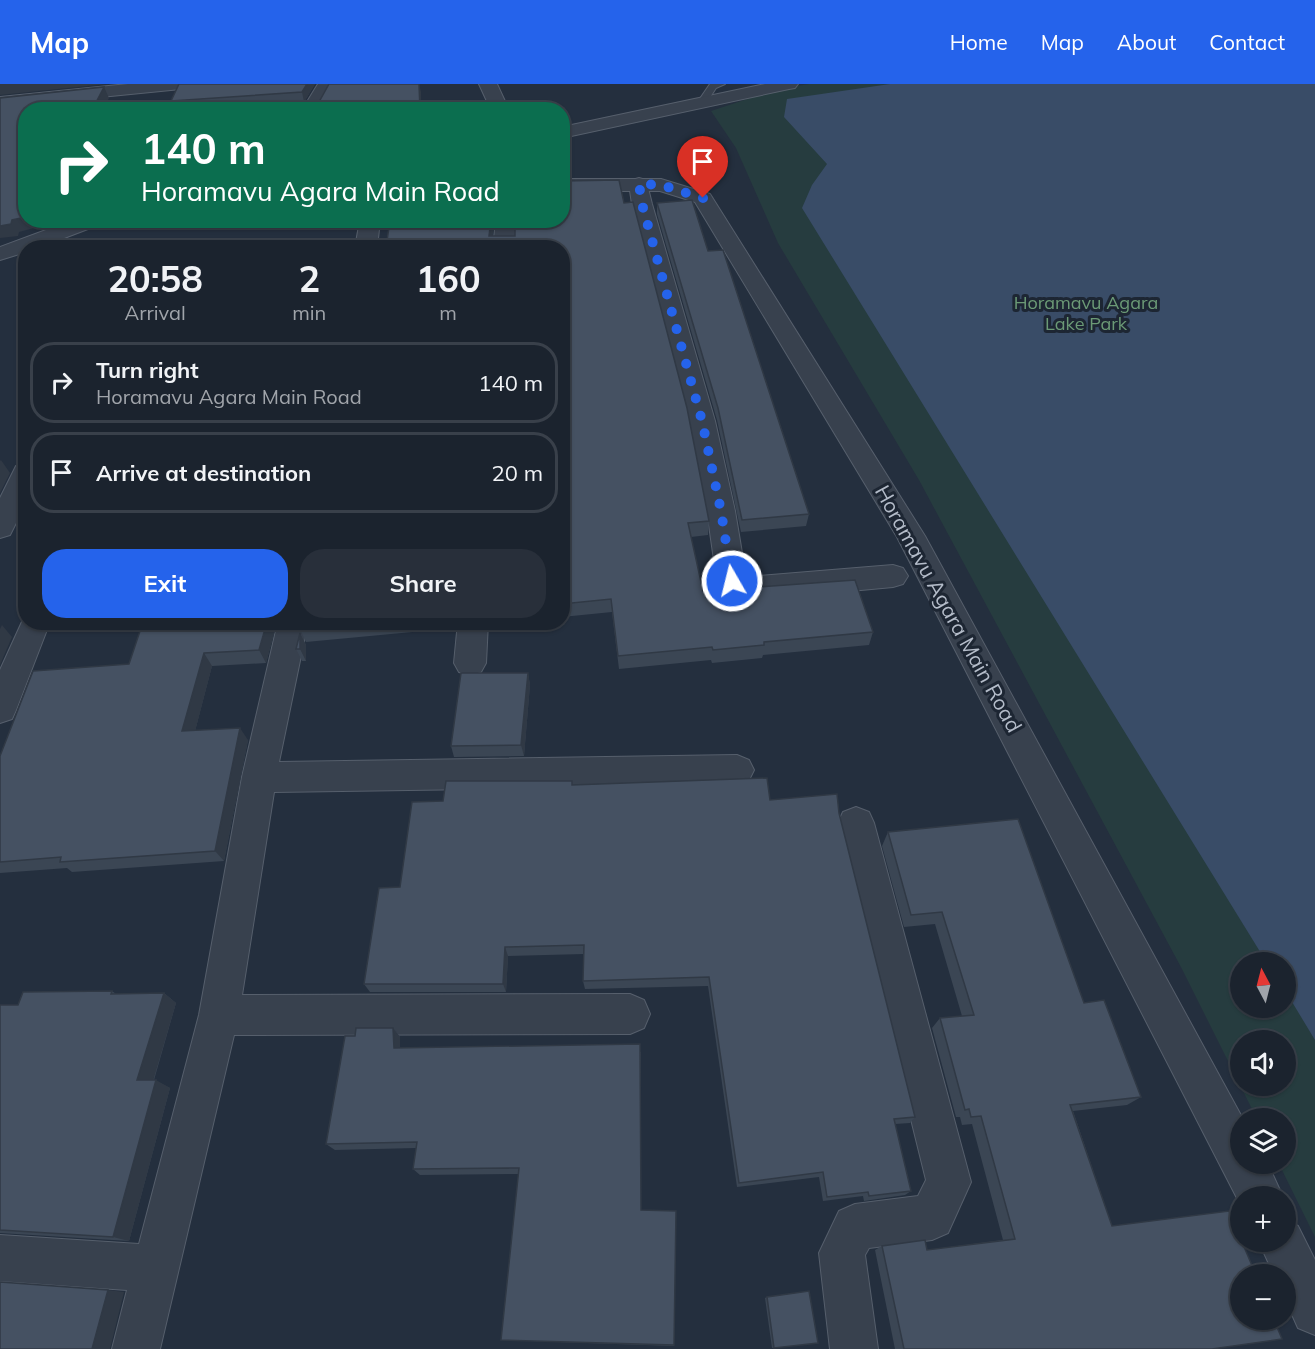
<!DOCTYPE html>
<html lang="en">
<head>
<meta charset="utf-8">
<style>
  body { margin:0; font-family:Mulish,sans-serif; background:#282f3a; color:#f1f3f6; height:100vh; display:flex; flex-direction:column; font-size:22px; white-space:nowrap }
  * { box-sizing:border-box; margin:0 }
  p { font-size:20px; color:#a0a4aa }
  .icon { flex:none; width:33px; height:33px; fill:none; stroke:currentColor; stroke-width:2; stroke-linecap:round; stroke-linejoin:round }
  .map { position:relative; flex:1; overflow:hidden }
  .sheet { position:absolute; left:18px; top:156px; width:552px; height:390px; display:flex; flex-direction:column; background:#1b232e; border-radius:24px; box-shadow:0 2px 4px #0004,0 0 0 2px #39404a }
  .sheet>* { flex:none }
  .banner { position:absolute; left:18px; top:18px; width:552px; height:126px; border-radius:24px; box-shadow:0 2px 4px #0004,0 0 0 2px #39404a; background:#0b6e4f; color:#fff; overflow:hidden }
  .needle { width:39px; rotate:353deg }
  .tools { position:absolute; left:1230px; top:868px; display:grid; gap:12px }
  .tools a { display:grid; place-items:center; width:66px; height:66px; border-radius:50%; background:#1b232e; box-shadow:0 2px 4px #0004,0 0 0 2px #39404a; font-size:30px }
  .pin { position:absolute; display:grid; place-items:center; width:51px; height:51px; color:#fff; margin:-62px -26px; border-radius:50% 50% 50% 0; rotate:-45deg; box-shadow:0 0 6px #0007 }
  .pin .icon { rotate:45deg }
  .me { position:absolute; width:66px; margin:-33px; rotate:352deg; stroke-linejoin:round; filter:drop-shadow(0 0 4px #0008) }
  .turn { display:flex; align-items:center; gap:21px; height:126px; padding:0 24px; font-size:27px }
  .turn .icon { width:78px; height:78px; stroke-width:2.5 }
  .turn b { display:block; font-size:42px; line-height:51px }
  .eta { display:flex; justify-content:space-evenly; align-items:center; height:102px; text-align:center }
  .eta b { font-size:36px; font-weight:700; line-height:42px }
  .cta { display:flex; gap:12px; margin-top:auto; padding:12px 24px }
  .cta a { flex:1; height:69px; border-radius:24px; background:#2563eb; color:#fff; font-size:24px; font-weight:700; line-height:69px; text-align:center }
  .cta a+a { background:#282f3a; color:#f1f3f6 }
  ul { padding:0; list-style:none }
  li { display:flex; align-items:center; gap:18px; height:81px; margin:0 12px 9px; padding:0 12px; border:3px solid #39404a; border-radius:24px }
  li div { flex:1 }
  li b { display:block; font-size:22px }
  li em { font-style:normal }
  header { display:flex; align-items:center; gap:36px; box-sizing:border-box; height:84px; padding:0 30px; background:#2563eb; color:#fff }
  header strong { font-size:28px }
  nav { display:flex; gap:33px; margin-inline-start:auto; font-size:21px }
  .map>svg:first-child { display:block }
</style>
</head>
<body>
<header>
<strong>Map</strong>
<nav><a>Home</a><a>Map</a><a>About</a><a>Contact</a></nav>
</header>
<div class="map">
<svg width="1315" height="1265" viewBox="0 0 1315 1265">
  <rect width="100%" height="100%" fill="#242f3e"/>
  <path fill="#263c3f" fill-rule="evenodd" d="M809,0h506v1153l-36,-73h7v-45h-29l-75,-150 -263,-489 -141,-237 -42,-95 -25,-37 67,-22zM1240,879h46v45h-46zM1240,957h46v45h-46z"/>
  <path fill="#394c67" d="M890,0h425v956l-29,-48v-29h-19l-465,-755 10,-23 15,-21 -43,-47 3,-18z"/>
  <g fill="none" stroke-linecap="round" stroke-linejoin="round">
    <g stroke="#565f6c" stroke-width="2">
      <path id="service" d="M710,0h15l-9,4 -11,17h-6l-2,-2z"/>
    </g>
    <g stroke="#565f6c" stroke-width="2">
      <path id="minor" d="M128,0h62l-3,4 -6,1 -181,18v-10z
        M318,0h18l-16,26h-18z
        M479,0h18l12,26h-18z
        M639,94l7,2 6,24 63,217 20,90 11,66 147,-12 10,3 5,8 -5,8 -10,3 -138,13 -29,-4 -9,-15 -10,-70 -18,-90 -57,-217 -3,-20 3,-4z
        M360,136h20l-3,28h-22z
        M496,136h20l-1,28h-22z
        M26,379v40l-16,32 -10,3v-40l16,-32z
        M26,529v9h24l-34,88 -4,9 -12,4v-53z
        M278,538h30l-29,140 458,-7 12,5 5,10 -5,10 -12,5 -463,7 -32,203 388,-1 14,6 6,14 -6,14 -14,6 -396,1 -74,314h-48l15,-59 -127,-9v-46l139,9 60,-229 43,-238z
        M458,538h30l-2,41 -5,9 -11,3 -11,-3 -5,-9z
        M856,723l13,5 5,11 97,359 -23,51 -16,7 -63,8 -4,7 13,94h-48l-11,-96 20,-42 16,-7 63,-8 8,-16 -88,-357 5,-11z"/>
    </g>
    <g stroke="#565f6c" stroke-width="2">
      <path id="tertiary" d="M765,0h33l-3,4 -6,1 -227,49v-11z
        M562,95h99l49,15 215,342 318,583h-3v45h28l15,33h-43v7l-343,-667 -202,-335 -35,-11h-98z
        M73,136h31l-3,4 -63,24h-12v4l-26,8v-13z
        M1286,1136l12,6 17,34v75l-17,-7 -12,-27v-26h-12l-15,-33h27z"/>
    </g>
    <use href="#service" fill="#38414e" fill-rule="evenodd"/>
    <use href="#minor" fill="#38414e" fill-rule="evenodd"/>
    <use href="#tertiary" fill="#38414e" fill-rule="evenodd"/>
  </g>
  <path fill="#3b4654" d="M315,0l-11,18 -111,8h-27l8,-1 -3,-8z
    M624,119l85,318 -1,14 -17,2 12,54 170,41 -4,13 -106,10 -1,3 -50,5 -1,-3 -92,9 -7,-57 -50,5v-369h-176l108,-28 -1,16h22z
    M657,119l51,48 101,263 -3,12 -65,6 -24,-112 -60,-206z
    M143,538h134l-11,41 -54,3 -17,65 53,9 -24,121 -152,11 -5,-4 -67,5v-117l129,-92z
    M301,538h156l-2,6 -149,14 -6,-13z
    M489,538h20l-19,2z
    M300,549l6,12v16h-4l-6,-12z
    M528,589l2,12 -6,71 -70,1 -3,-11z
    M572,701l198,15 69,13 76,304 -5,6 -15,1 16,67 -6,4 -41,6 -1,-5 -40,5 -4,-24 -82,10 -29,-201 -123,3 -2,-8 1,-27 -76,2 -2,36h-136l-6,-8 79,-183z
    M888,748l196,171 57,94 -14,8 -54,6 39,115 100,123h-317l-20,-99 7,-4 45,4 76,-10 -31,-116 -10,1 -2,-8h-4l-24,-89 8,-10 22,-2 -27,-92 -31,3 -22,-81z
    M112,907l4,3 48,-1 12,10 -22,77 16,8 -41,153 -129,-8v-228h18z
    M393,944l7,9v11l241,4v158l33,136 -173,-6 18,-166 -99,1 -7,-6 3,-21 -81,2 -9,-6 29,-108z
    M767,1213l51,46 -46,5 -7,-50z"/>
  <path fill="#303945" d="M0,0h106l-106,11z
    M307,0h8l-11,18 -2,-10z
    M419,0l2,8v18h-1z
    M104,3l5,11 -6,12h-11z
    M26,133v3h38l-45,12 -1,4 -18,2v-12l12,-6z
    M491,136h3l-2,28 -3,-12z
    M1,376l9,13 -10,20v-32z
    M267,538h10l-11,41 -7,-13z
    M2,541l10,12 -12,28v-36z
    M300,549l6,12v16l-6,-12z
    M204,569l8,13 -20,77 -10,-12z
    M528,589l2,12 -6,71 -3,-11z
    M240,644l8,12 -24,121 -9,-10z
    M505,863l3,9 -2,36 -3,-8z
    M164,909l12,10 -25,85 -14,-8z
    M393,944l7,9v19l-6,-8z
    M156,996l14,8 -41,153 -16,-4z
    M108,1206l16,2 -14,57h-18z"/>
  <path fill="#455162" stroke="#303945" stroke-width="1.5" d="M179,0h128l-5,8 -131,9z
    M329,0h90l1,26h-105l1,-7 3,-1z
    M104,3l-12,23h-66v107l-14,3 -1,4 -11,2v-128z
    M168,22l8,4h-10z
    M619,96l5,23 9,-1 54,206 22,113 -21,2 15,68 152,-11 18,52 -109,10v3l-51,5 -1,-3 -94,9 -7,-57 -49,5v-356h-176l4,-28h101l-2,16h26v-16h47v-39z
    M692,116l16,51 15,-1 86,264 -67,6 -24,-112 -61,-205z
    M143,538h124l-8,28 -55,3 -22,78 58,-3 -25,123 -155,11 1,-5 -61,5v-106l33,-85 96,-7z
    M301,538h70l-71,7z
    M300,549v16h-4z
    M461,589h67l-7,72 -70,1z
    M767,694l3,22 67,-6 2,19 76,304 -21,2 17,72 -42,5 -1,-4 -41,5 -4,-25 -84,11 -30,-206 -126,4 1,-36 -79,2 -2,37h-139l15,-96 21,-1 12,-85 31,-1 3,-20h126v4z
    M1018,735l66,184 20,-3 37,97 -71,8 42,121 117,-15 11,27v4h2l14,33h-16v45h34l8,19 -70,10h-308l-22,-103 43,-6 2,10 88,-11 -34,-123 -10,1 -2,-8 -4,1 -25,-92 34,-3 -32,-103 -31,3 -23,-83z
    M112,907l-1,3 53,-1 -27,87h19l-43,157 -113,-7v-225h18l5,-13z
    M356,944h37l1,20 246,-4 1,166 35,1 -2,134 -173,-5 18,-172 -106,1 4,-27 -91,2 19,-108h10z
    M0,1198l108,8 -16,59h-92z
    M809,1207l9,52 -44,5 -7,-51z"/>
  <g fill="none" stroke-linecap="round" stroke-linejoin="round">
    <path stroke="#2563eb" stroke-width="10" stroke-dasharray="0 18" d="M703,114l-42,-13 -22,-1 3,20 60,217 19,90 11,70"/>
  </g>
  <g text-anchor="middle" stroke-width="6" stroke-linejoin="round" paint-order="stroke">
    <g font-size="18" fill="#6b9a76" stroke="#1d2633">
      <text x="1086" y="225">Horamavu Agara<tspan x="1086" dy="21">Lake Park</tspan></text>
    </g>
    <g font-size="21" fill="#b4bcc9" stroke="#1d2633">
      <text transform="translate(948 525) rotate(61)" y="7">Horamavu Agara Main Road</text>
    </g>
  </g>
</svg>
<div class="tools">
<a><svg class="needle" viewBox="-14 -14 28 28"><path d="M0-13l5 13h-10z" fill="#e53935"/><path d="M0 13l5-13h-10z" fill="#a0a4aa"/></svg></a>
<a><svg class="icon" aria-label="sound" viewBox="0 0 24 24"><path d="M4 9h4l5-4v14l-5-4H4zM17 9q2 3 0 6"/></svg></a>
<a><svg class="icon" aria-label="layers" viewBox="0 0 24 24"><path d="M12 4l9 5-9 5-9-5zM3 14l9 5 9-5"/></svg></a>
<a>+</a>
<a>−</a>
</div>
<div class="pin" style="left:703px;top:114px;background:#d93025"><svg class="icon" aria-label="arrive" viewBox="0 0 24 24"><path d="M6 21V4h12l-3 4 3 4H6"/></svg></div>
<svg class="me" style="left:732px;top:497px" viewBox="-20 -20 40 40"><circle r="17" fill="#2563eb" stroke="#fff" stroke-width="3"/><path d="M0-11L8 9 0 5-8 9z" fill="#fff"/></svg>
<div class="banner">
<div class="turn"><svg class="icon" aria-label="right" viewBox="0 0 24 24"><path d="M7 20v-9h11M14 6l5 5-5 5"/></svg><div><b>140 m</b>Horamavu Agara Main Road</div></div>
</div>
<section class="sheet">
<div class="eta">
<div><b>20:58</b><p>Arrival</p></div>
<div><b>2</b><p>min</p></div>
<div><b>160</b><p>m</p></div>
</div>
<ul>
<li><svg class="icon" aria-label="right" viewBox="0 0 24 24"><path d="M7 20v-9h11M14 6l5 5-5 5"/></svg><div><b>Turn right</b><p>Horamavu Agara Main Road</p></div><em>140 m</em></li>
<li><svg class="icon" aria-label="arrive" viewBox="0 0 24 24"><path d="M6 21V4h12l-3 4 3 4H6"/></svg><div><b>Arrive at destination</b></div><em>20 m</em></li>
</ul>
<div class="cta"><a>Exit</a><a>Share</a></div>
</section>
</div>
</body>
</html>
